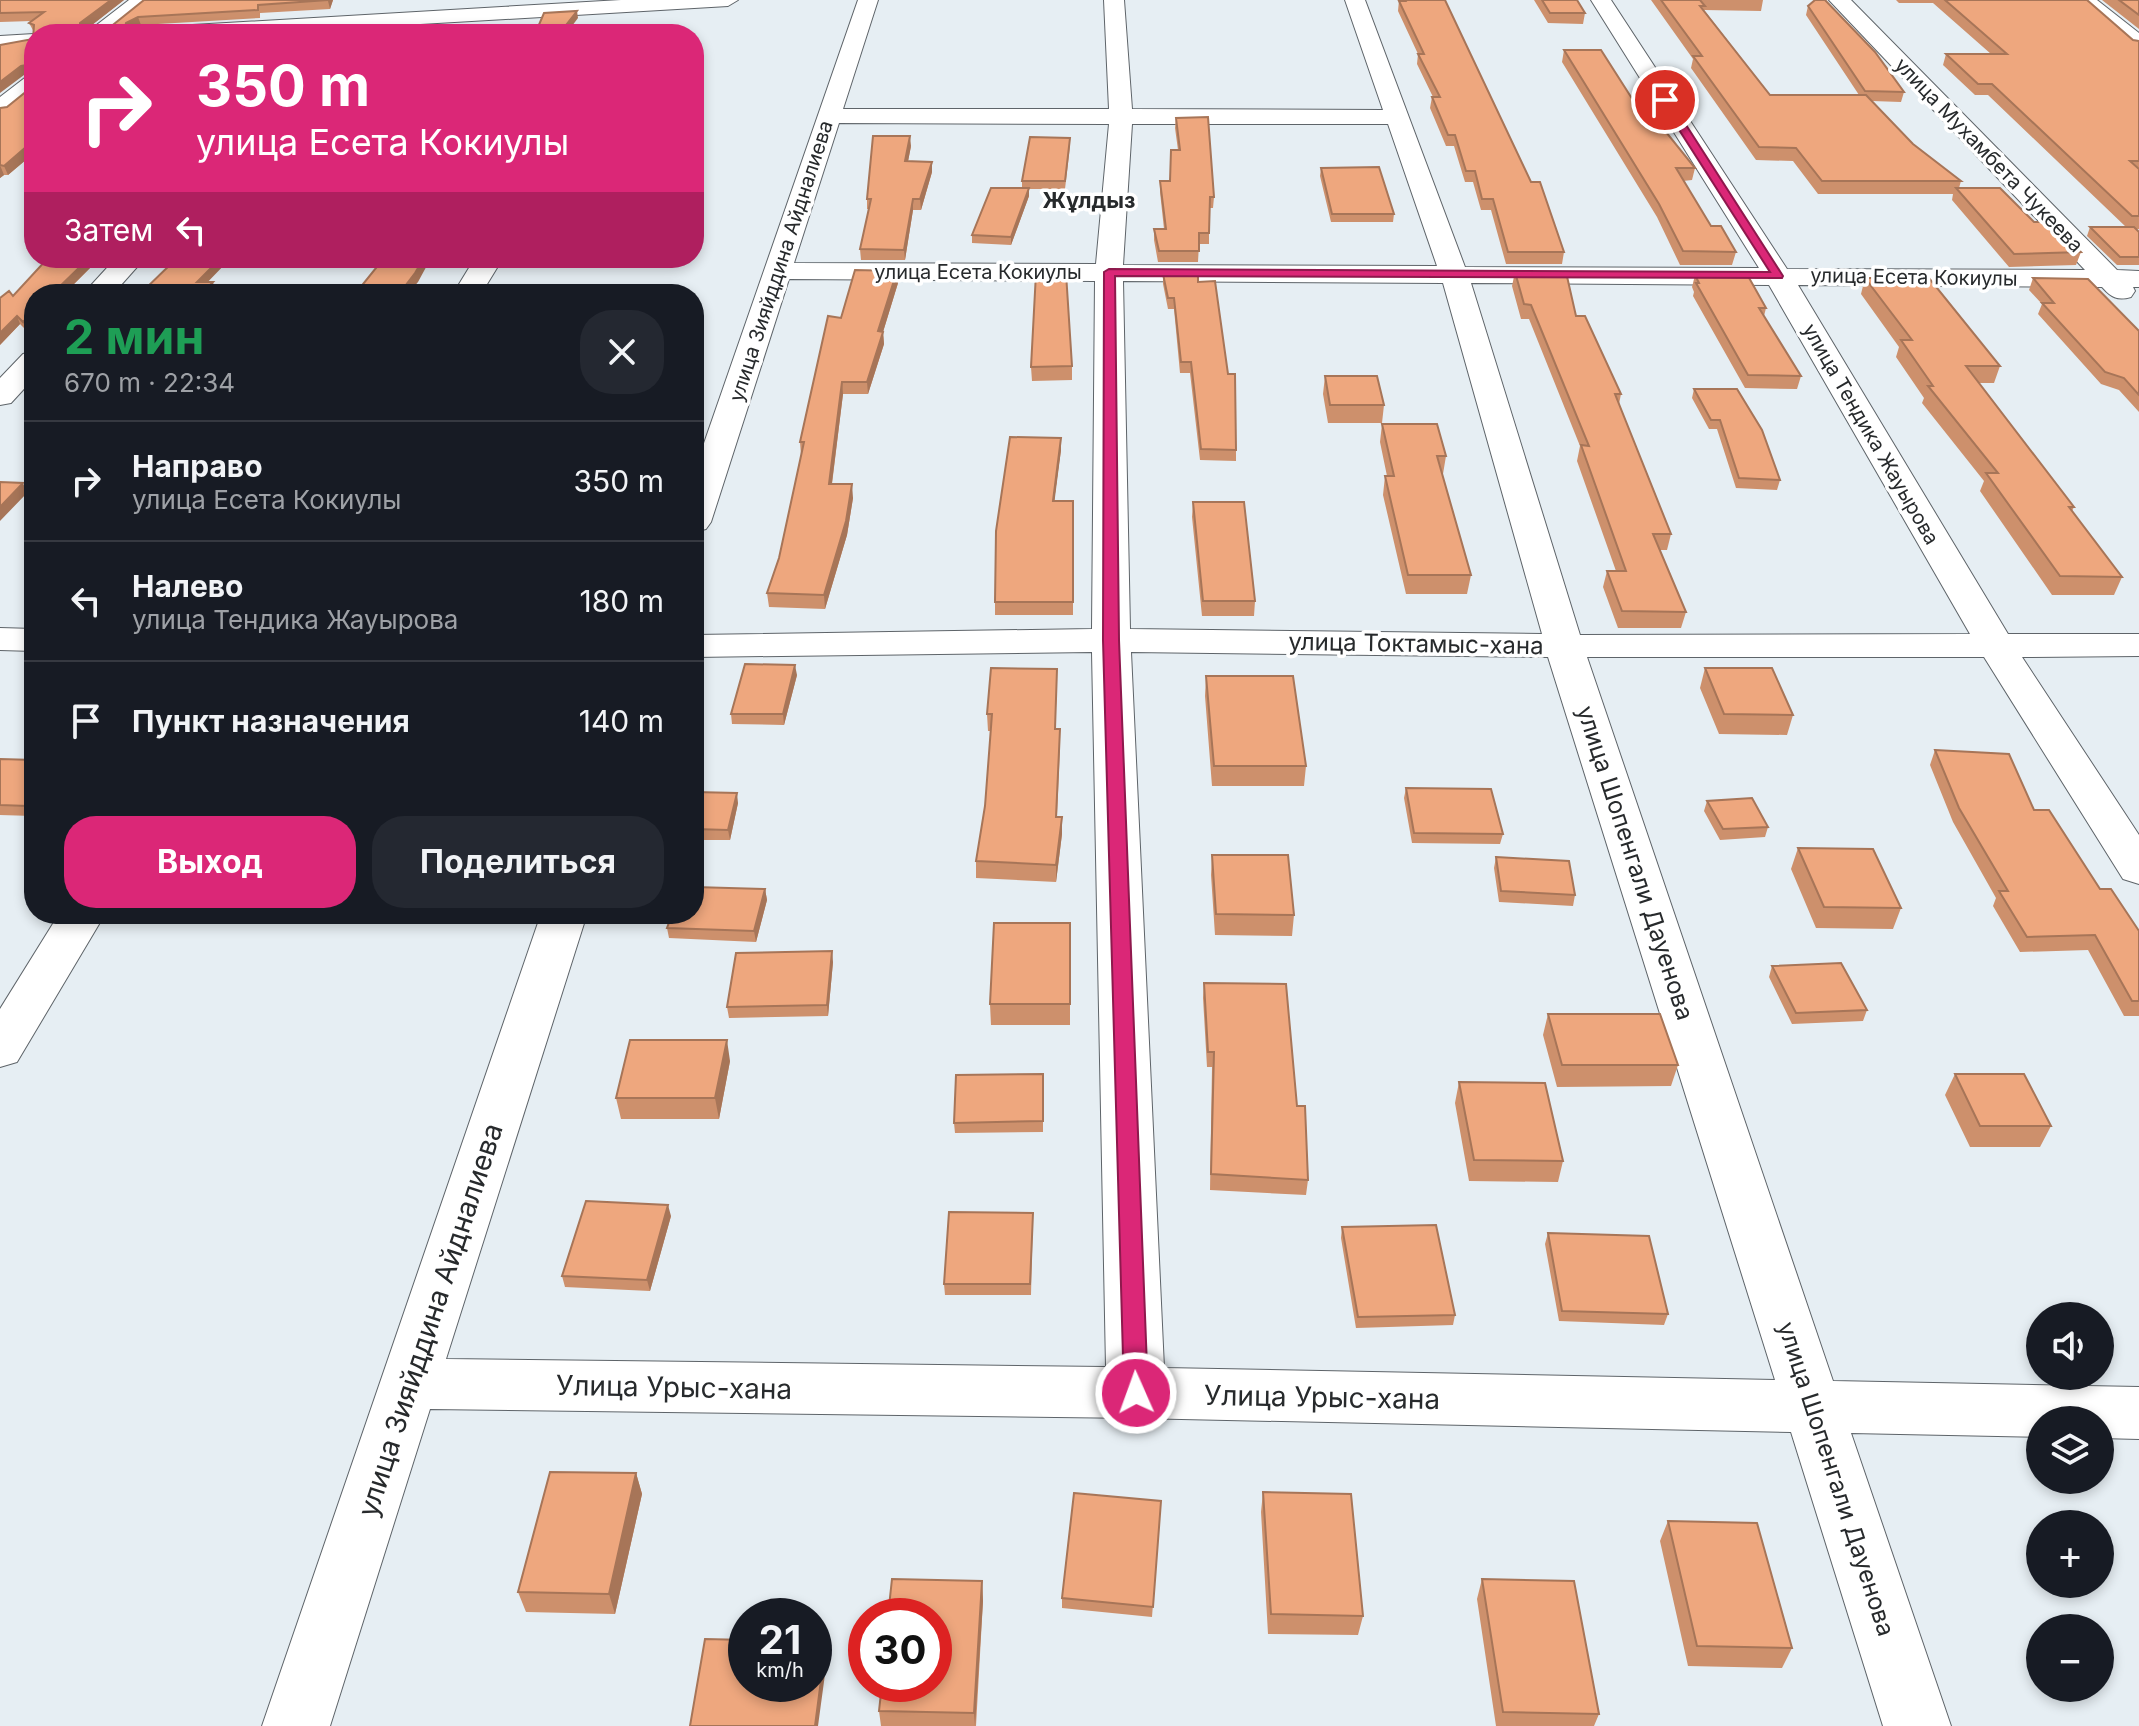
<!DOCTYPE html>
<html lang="ru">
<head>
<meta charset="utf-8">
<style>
  body { margin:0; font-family:Inter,sans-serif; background:#242831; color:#f1f3f6; height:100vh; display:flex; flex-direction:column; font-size:30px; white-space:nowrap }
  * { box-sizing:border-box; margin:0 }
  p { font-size:26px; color:#9ea1a6 }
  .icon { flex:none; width:44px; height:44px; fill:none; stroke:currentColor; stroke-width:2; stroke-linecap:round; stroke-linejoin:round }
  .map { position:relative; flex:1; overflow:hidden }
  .drawer { position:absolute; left:24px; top:284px; width:680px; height:640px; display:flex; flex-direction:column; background:#171b24; border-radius:32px; box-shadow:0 4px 12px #0003 }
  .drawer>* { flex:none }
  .hud { position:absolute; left:24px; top:24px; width:680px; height:244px; border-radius:32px; box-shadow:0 4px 12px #0003; background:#db2777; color:#fff; overflow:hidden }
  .controls { position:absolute; left:2026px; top:1302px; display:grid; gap:16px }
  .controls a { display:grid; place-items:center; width:88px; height:88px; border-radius:50%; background:#171b24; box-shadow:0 4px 12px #0003; font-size:40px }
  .speed { position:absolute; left:728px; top:1598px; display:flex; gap:16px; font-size:40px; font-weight:700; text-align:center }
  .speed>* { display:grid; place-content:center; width:104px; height:104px; border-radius:50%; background:#171b24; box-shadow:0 4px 12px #0003; line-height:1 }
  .speed small { font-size:20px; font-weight:400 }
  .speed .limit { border:12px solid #d22; background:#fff; color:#111 }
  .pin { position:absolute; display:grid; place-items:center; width:68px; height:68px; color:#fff; margin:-34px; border:4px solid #fff; border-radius:50%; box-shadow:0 2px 8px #0007 }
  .me { position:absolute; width:88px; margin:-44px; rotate:358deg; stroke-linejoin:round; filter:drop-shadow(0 0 6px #0008) }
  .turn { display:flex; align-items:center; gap:28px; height:168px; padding:0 40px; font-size:36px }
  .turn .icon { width:104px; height:104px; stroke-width:2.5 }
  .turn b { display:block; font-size:56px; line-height:68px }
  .then { display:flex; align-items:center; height:76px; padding:0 40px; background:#0003; gap:16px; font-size:30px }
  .round { display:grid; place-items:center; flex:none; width:84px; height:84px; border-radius:32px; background:#242831 }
  .overview { display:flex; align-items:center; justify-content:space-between; height:136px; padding:0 40px }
  h1 { font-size:48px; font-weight:700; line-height:60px; color:#1e9e55 }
  .primary-button { display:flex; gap:16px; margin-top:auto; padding:16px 40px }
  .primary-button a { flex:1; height:92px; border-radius:32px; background:#db2777; color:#fff; font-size:32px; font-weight:700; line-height:92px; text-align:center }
  .primary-button a+a { background:#242831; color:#f1f3f6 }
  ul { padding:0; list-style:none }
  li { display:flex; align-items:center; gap:24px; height:120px; padding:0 40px; border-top:2px solid #363941 }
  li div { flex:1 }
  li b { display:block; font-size:30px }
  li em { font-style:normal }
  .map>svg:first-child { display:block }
</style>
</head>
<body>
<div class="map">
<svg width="2139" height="1726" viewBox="0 0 2139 1726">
  <rect width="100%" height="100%" fill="#e6eef3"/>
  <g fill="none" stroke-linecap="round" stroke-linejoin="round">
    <g stroke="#5e6469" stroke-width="2">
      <path id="minor" d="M129,0h23l-42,34h-25z
        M621,0h117l-10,6 -477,28h-121l11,-6z
        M858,0h20l-35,109h266l-5,-109h20l8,109 251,1 -38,-110h20l100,267 294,1 -168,-268h20l176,269 298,1 -256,-270h22l266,270 22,1v16h-6l2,4 -4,6c-14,4 -20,0 -29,-10l-304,-2 210,349h131v22l-117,1 117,178v49l-16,-5 -139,-222h-397l246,724 306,6v52l-39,-1v-18h-60v17l-189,-4 100,293h-68l-92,-294 -655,-14 -706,-9 -100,317h-68l279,-812h46l-141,445 660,8 -14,-715 -398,5v-22l398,-6 3,-348 -306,-2 -78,243 -5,7 -12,3v-60zM839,123l270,1 -13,140 -302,-1zM1132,124h256l49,142 -314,-1zM1123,281l320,2 99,351 -412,-5zM1471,283l298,2 201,349 -390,1zM1131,652l417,5 227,723 -611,-12z
        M2074,0h23l42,33v18l-8,-2z
        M34,34v12l-34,4v-14z
        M34,75v18l-26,21 -8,2v-19l26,-20z
        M116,258h29l-32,36h-30z
        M475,258h28l-22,36h-28z
        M34,351v27l-23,25 -11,2v-27l23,-24z
        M0,628l34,1v22l-34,-1z
        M59,914h46l-88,148 -17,5v-58z"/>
    </g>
    <use href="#minor" fill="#fff" fill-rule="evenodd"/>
  </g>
  <path fill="#cd906c" d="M0,0h124l-36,28h21l35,-28h189l-3,9 -70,4v5l-119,7 -5,2 -102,7v119l-26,22h-4l-4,3v-70l7,-1 26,-21v-13l-9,2 9,-36 1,-7 -5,-9 3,-2 -32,1z
    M1399,0h46l119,252 -2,12h-56l-15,-54h-10l-8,-28h-8l-11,-36h-8l-16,-38 2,-11h1l-16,-33 1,-10 -20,-43z
    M1534,0h43l8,13 -2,11 -35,-1z
    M1651,0h112l-2,11 -57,-1 66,85h89l-53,-80 2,-9 96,86 -3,10 -29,-1 41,43 48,37 -2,7 75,34 47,30 -5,13 -67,2 -57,-67 1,-6h-135l-25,-33 -37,-1 -65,-92 2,-9z
    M1896,0h191l46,40 6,1v188h-4l4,3v33h-22l-30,-29 3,-9h36l-138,-132h-13l-32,-30 3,-11h45l-58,-51h-34z
    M2102,0h37v29z
    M1564,50l83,72 48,46 -3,12 -9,1 28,45 25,26 -4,13h-52l-23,-48 -95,-155z
    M1176,118l38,79 -1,11h-4v36h-10l-1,18h-40l-4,-22v-11h10l-4,-37v-11h10l8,-31 -3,-22z
    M911,146l-3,15 24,1v10l-11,38h-8l-8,50h-44l-1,-11 9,-40h-2v-10z
    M1070,146l-5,43h-36v7l-18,49 -39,-2v-8l50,-47v-7z
    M1321,168l73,46 -1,8h-62l-11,-46z
    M48,258h52l-36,36h-30l-7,37 -7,-7 -20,21 13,-49z
    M1515,272l61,44 45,78 -2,10 52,130 -4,16h-7l26,62 -5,16h-63l-15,-41 4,-16h9l-39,-110 3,-15 -51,-127h-8l-9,-33z
    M1163,274l35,8 38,168v11l-36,-1 -10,-87h-10l-6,-64h-6l-5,-25z
    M1695,275l71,33 -2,8 37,60 -4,13 -52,-1 -52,-92 1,-4 -2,-5z
    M1865,278l135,88 -6,17h-15l95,124 -2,4 50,66 -8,18h-62l-72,-104 4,-10 -62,-78 2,-5 -28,-41 3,-10 -38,-53z
    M2033,278l106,53v81l-20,-22 -18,-6 -63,-70 4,-10 -13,-14z
    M898,283l-15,49 1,12 -16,50h-25l-11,90 21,14 -6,37 -22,74 -56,-2 -2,-14 12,-35 22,-103 -1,-13 41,-124z
    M1072,366v14l-40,1 -1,-14z
    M1325,376l59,29 -2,18h-54l-5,-29z
    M1694,389l86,91 -3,10 -41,-2 -19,-59h-8l-17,-31z
    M1382,424l64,32 -3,18h-1l29,101 -4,19h-61l-23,-99 2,-19h2l-7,-34z
    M1061,438v12l-7,51h19v114h-78v-13z
    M1193,502l62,99 -1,15h-52l-10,-99z
    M1705,668l88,47 -6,20 -68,-1 -19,-46z
    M797,675l-13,50 -52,-1 -1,-10z
    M1206,676l100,90 -2,20h-92l-7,-90z
    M1057,685l-2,44h5v17l-3,71h5v17l-6,48 -80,-4v-17l9,-55 6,-75h-3l-1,-17z
    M1935,750l99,60 66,79 39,42v85h-15l-36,-66 -68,2 -27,-46 3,-8 -43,-76 -23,-57z
    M0,759l34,1v54l-1,2 -33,-1z
    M1406,788l97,46 -3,10 -88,-1 -8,-45z
    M694,792l44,11 -8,37h-36z
    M1707,801l61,26 -3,10 -45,3 -16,-29z
    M1798,848l103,60 -8,21 -77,-1 -25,-59z
    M1212,855l82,60 -2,21 -77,-1 -4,-60z
    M1496,857l79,38 -2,11 -74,-4 -5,-34z
    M765,889l2,11 -11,42 -87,-4 -2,-10z
    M1070,923v102h-79l-1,-21z
    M833,962l-5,54 -99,2 -2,-11z
    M1772,966l95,44 -4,11 -71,3 -23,-47z
    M1204,983l93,123 11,74 -2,15 -96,-5 2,-123h-5l-4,-69z
    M1548,1014l130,51 -7,21 -114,1 -14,-52z
    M730,1061l-11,58h-98l-5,-21z
    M1043,1074v58l-88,1 -1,-10z
    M1955,1074l96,52 -11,21h-70l-25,-52z
    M1459,1082l104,79 -5,21 -89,-1 -14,-78z
    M1033,1213l-2,82h-86l-1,-11z
    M671,1216l-21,75 -85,-4 -3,-11z
    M1342,1227l113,88 -2,10 -97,3 -15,-90z
    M1548,1233l120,81 -4,11 -105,-4 -14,-77z
    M636,1473l6,21 -27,120 -89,-2 -8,-20z
    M1263,1492l100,124 -5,19 -90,-1 -7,-122z
    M1161,1501l-9,116 -90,-9v-10z
    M1668,1521l124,127 -10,20 -94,-2 -28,-125z
    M1482,1579l117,135 -5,12h-98l-19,-127z
    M982,1581l1,20 -7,125h-95l-2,-15z"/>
  <path fill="#a77558" d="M111,0h13l-41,32 -3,-5v-4z
    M328,0h5l-3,9 -2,-8z
    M577,11l1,7 -12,16h-7z
    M138,17l3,8 -12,6 -4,-4 1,-4z
    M33,64l1,9 -10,2 -24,18v-11l21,-16z
    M910,136l1,10 -5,26 -1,-11z
    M34,140v13l-26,22 -4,-9z
    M932,162v10l-11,38 -1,-11z
    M0,165l4,10 -4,3z
    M1029,188v8l-18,49v-8z
    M913,199v11l-8,50 -1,-10z
    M89,258h11l-36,36h-12z
    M221,258h10l-32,33 -2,-9z
    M424,258h7l-13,24 -10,12h-9z
    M897,271l1,12 -15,49 1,12 -16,50 -1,-12 11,-51z
    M213,282l2,9 -3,3h-11z
    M34,311v12l-7,8 -4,-9z
    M17,316l3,8 -20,21v-12z
    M842,382l1,12 -13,104 -1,-14z
    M1061,438v12l-8,63v-12z
    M23,483l4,10 -27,28v-14z
    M852,484l1,14 -6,37 -22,74 -1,-14z
    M795,665l2,10 -13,50 -1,-11z
    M737,793l1,10 -8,37 -2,-10z
    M34,798v16l-1,2 -5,-10z
    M1062,817v17l-6,48v-17z
    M765,889l2,11 -11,42 -2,-11z
    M832,951l1,11 -5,54 -1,-11z
    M727,1040l3,21 -11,58 -4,-21z
    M668,1205l3,11 -21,75 -3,-11z
    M636,1473l6,21 -27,120 -6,-20z
    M982,1581l1,20 -8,125 -1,-13z
    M826,1642l2,10 -10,74h-3z"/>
  <path fill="#eea77e" stroke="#a77558" stroke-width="2" d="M0,0h111l-31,23v4l29,1 35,-28h184l-70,5v5l-120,7 -12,6 -1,4 134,1v6h-225v106l-30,26 -4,-1v-57l7,-1 26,-21v-22l-12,2 -21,16v-37l33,-6 1,-14 -5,-2 15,-11 -44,1z
    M1404,0h41l86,182h9l24,70h-56l-15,-53h-11l-7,-28h-9l-11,-36h-7l-16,-38h8l-22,-43h6l-25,-53h6z
    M1542,0h35l8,13h-35z
    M1661,0h39l5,6h-5l70,89h96l47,49 48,37h-139l-26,-33 -37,-1 -66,-91h9z
    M1815,0h10l50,52 29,40 -39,-1 -57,-85z
    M1945,0h142l46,40 6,1v120h-9l9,8v47h-7l-140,-132h-14l-32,-30h61z
    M2119,0h20v15z
    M577,11l-18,23h-24l9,-21z
    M1564,50h37l46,72h11l37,46h-19l35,58h10l15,26 -53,-1 -24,-47z
    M1208,117l6,80h-4l-1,36h-10v18h-40l-5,-22h12l-6,-48h10l1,-31h9l-4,-32z
    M873,136h37l-5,25 27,1 -12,37h-7l-9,51 -44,-1 11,-50h-4z
    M1030,137l40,1 -5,43h-43z
    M1379,167l15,47h-62l-11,-46z
    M991,188h38l-18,49 -39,-2z
    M1956,188h44l34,34h19l28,30 -67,2z
    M2090,227h44l5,5v25h-19z
    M48,258h41l-37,36h-18v17l-11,11 -6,-6 -17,17v-35l9,-7 4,5z
    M177,258h44l-24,24h16l-12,12h-61z
    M384,258h40l-9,15 -16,21h-44z
    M855,270l42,1 -19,60 5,1 -16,50h-25l-13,102h23l-6,37 -22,74 -57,-2 12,-35 25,-116h-4l28,-126 13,2z
    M1515,272h51l10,44h9l36,78h-6l56,140h-18l33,78 -64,-1 -15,-40h19l-45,-126 8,1 -58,-141 -7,-1z
    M1036,273h30l6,93 -41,1z
    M1163,274h35v8l17,-1 13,93h7l1,76 -35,-1 -10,-87h-10l-7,-64h-6z
    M1695,275l53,1 18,32h-7l42,68 -53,-1 -52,-92h3z
    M1865,278h64l71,88h-34l108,141h-5l53,70 -62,-1 -74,-103h12l-70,-87h5l-32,-46h11z
    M2033,278l55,1 51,52v64l-15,-17 -19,-6 -63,-69h12z
    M1325,376h52l7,29h-54z
    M1694,389h43l25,41 18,50 -41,-2 -19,-58h-9z
    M1382,424h55l9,32h-9l34,119h-63l-23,-99h9z
    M1010,437l51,1 -8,63h20v101h-78l1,-71z
    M0,482l23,1 -23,24z
    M1193,502h51l11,99h-52z
    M745,664l50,1 -12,49h-52z
    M991,668l66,1 -2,60h5l-4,88h6l-6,48 -80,-4 9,-55 7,-92h-5z
    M1705,668h67l21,47 -69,-1z
    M1206,676h87l13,90h-92z
    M1935,750l74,4 25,56h15l51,79h11l28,42v70h-7l-37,-66 -68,2 -28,-46h9l-49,-83z
    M0,759l34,1v38l-6,8 -28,-1z
    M1406,788l85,1 12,45 -89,-1z
    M694,792l43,1 -9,37 -34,-1z
    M1752,798l16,29 -45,2 -16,-28z
    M1798,848l75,1 28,59 -77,-1z
    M1212,855h76l6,60 -78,-1z
    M1496,857l73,4 6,34 -74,-4z
    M694,887l71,2 -11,42 -87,-3 5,-14h22z
    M994,923h76v81h-80z
    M832,951l-5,54 -100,2 9,-54z
    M1841,963l26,47 -71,3 -24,-47z
    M1204,983l82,1 11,122h8l3,74 -97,-6 3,-122h-6z
    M1548,1014h112l18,51h-116z
    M630,1040h97l-12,58h-99z
    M1043,1074v47l-89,2 2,-48z
    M1955,1074h69l27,52h-71z
    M1459,1082l86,1 18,78 -89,-1z
    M586,1201l82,4 -21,75 -85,-4z
    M949,1212l84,1 -3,71h-86z
    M1436,1225l19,90 -97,2 -16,-90z
    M1548,1233l101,3 19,78 -106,-3z
    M550,1472l86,1 -27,121 -91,-2z
    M1263,1492l88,2 12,122 -92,-2z
    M1074,1493l87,8 -8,106 -91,-9z
    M1668,1521l89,2 35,125 -95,-2z
    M892,1579l90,2 -8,132 -95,-2 3,-27h52v-68h-46z
    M1482,1579l92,2 25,133 -96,-2z
    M705,1639l41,1v44h68v-42h12l-11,84h-125z"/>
  <path fill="#db2777" stroke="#8e194d" stroke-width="2" d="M1665,97l5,3 113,176 -1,2 -667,-2 4,364 29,753 -3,7 -9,4 -9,-4 -3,-7 -21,-753 1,-368 5,-3 661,3 -110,-172z"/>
  <g text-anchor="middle" stroke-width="7" stroke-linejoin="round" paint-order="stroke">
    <g font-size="20" fill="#272a2c" stroke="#fff">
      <text transform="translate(1989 155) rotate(46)" y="7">улица Мухамбета Чукеева</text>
      <text transform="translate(781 261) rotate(-72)" y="7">улица Зияйддина Айдналиева</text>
      <text x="978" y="279">улица Есета Кокиулы</text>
      <text transform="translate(1914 277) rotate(1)" y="7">улица Есета Кокиулы</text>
      <text transform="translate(1871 434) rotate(60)" y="7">улица Тендика Жауырова</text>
    </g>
    <g font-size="22" font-weight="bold" fill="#272a2c" stroke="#fff">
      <text x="1089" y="208">Жұлдыз</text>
    </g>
    <g font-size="24" fill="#272a2c" stroke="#fff">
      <text transform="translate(1416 644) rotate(1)" y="8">улица Токтамыс-хана</text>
      <text transform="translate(1635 863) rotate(72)" y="8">улица Шопенгали Дауенова</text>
      <text transform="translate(1836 1479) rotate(72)" y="8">улица Шопенгали Дауенова</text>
    </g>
    <g font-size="28" fill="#272a2c" stroke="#fff">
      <text transform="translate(430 1320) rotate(-72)" y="10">улица Зияйддина Айдналиева</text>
      <text transform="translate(674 1387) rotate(1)" y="10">Улица Урыс-хана</text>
      <text transform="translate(1322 1397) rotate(1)" y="10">Улица Урыс-хана</text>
    </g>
  </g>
</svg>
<div class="controls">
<a><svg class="icon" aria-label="sound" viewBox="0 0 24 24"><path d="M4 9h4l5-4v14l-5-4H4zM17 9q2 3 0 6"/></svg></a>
<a><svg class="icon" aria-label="layers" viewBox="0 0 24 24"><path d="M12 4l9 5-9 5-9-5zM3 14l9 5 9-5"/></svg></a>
<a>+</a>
<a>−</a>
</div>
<div class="speed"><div>21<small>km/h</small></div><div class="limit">30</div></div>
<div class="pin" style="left:1665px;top:100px;background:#d93025"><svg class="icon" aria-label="arrive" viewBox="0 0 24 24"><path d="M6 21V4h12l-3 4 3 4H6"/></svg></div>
<svg class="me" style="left:1136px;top:1393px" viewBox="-20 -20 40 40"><circle r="17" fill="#db2777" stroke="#fff" stroke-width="3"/><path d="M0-11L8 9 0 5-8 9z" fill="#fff"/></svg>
<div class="hud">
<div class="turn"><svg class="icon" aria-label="right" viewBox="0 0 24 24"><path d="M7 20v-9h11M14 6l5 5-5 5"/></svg><div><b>350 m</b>улица Есета Кокиулы</div></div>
<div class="then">Затем<svg class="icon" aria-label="left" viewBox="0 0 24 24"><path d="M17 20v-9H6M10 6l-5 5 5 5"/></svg></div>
</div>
<section class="drawer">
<div class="overview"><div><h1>2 мин</h1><p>670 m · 22:34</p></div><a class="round"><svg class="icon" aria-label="close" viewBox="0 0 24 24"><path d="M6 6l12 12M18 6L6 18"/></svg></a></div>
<ul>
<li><svg class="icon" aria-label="right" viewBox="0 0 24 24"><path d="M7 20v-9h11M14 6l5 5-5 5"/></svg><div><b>Направо</b><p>улица Есета Кокиулы</p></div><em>350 m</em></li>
<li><svg class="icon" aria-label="left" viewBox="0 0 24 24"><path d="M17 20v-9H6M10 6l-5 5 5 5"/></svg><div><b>Налево</b><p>улица Тендика Жауырова</p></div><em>180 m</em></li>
<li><svg class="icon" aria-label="arrive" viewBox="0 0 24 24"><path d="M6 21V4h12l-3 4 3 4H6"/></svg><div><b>Пункт назначения</b></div><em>140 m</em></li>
</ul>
<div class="primary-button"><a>Выход</a><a>Поделиться</a></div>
</section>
</div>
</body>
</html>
